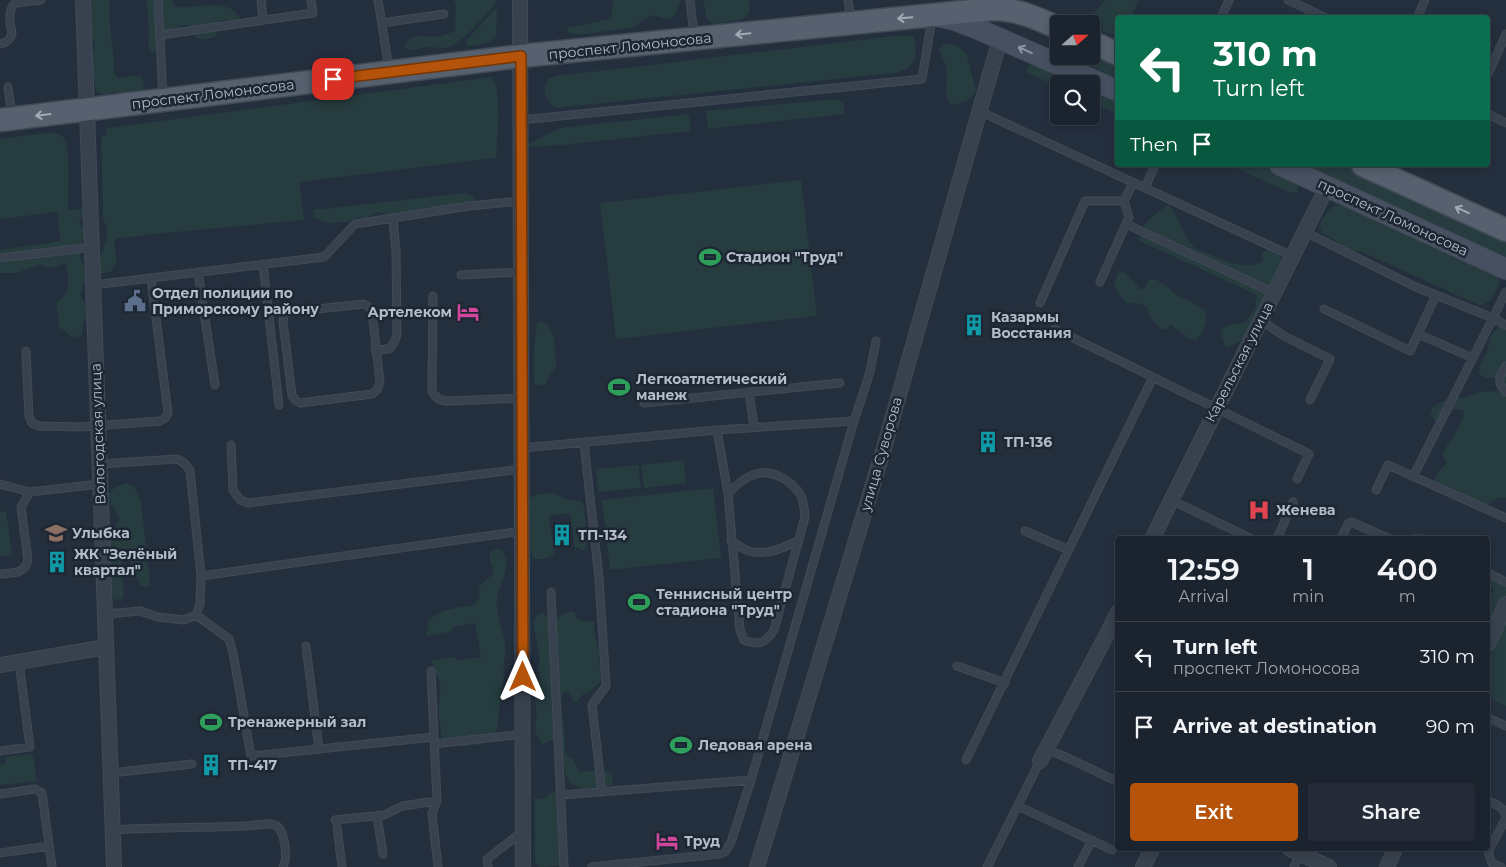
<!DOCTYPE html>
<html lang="en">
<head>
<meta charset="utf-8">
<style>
  body { margin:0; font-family:Montserrat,sans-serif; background:#242b36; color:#f1f3f6; height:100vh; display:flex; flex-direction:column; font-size:19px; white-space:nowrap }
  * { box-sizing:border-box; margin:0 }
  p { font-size:16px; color:#a0a4aa }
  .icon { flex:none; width:28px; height:28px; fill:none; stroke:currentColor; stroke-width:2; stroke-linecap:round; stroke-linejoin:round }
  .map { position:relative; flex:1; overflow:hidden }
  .sheet { position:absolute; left:1115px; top:536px; width:375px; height:315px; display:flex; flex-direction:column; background:#1b232e; border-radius:5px; box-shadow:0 2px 8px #0003,0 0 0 1px #39404a }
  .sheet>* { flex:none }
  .guide { position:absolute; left:1115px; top:15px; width:375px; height:152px; border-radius:5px; box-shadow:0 2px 8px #0003,0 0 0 1px #39404a; background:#0b6e4f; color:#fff; overflow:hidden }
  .needle { width:32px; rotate:69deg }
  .buttons { position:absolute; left:1050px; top:15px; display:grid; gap:10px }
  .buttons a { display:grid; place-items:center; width:50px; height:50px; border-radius:5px; background:#1b232e; box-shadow:0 2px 8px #0003,0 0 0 1px #39404a; font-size:25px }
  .pin { position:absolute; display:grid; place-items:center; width:42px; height:42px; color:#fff; margin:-21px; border-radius:10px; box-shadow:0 2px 8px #0006 }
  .me { position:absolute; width:55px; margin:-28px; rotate:0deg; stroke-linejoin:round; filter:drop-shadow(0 0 4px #0008) }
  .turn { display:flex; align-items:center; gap:18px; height:105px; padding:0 15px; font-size:22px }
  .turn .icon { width:65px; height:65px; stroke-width:2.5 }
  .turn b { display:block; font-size:35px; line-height:42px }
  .then { display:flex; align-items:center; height:48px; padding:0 15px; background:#0003; gap:10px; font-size:19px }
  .eta { display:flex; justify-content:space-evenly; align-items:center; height:85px; text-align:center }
  .eta b { font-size:30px; font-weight:600; line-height:35px }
  .action { display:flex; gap:10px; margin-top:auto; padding:10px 15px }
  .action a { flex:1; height:58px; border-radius:5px; background:#b45309; color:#fff; font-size:20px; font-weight:600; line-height:58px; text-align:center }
  .action a+a { background:#242b36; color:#f1f3f6 }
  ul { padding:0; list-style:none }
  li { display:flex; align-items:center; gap:15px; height:70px; padding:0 15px; border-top:1px solid #39404a }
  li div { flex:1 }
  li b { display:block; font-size:19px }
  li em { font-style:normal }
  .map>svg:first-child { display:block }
</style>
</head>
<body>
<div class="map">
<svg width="1506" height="867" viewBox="0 0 1506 867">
  <rect width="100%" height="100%" fill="#242f3e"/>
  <path fill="#263c3f" d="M90,0h20c-2,18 2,41 4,59 0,4 -1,8 0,12 0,2 2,5 3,7 8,1 16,-5 24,-1l3,7 -2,8 -20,3 -8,-3 -12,3 -6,-4 -5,-29 4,-17 -5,-20z
    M147,0h24l5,7c20,2 36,-7 56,2 4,4 7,7 9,12 -5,12 -9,6 -15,-1l-7,2 -2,12 -2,3 -11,3 -7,-2 -7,-12 -7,-1c-17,6 -15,22 -30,28l-3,-1 -2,-9 1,-11z
    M454,0h41v5c-11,11 -35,41 -50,43 -6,1 -13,-2 -19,-1 -7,1 -12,4 -19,2l-2,-2c6,-17 23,-8 36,-11 5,-1 10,-4 15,-6 -2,-10 2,-20 -2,-30z
    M613,0h68l-5,14 -8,5c-5,0 -11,-4 -16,-3 -9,1 -14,10 -22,12l-45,6h-10l-8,-2 1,-4 43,-9z
    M703,0h45c4,14 -1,20 -15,21 -7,1 -13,3 -20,3l-6,-5z
    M1105,0h33l-6,17 -14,1 -1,17c-13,-1 -24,-7 -23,-22z
    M495,9l2,2 -1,26c-5,7 -20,9 -29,9l-1,-6z
    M904,35l9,1c5,11 4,26 -7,33 -3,2 -8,3 -11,4l-340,35c-10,-11 -14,-14 -7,-29l9,-3z
    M948,44l9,2 9,7 10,37 -1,3 -7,7 -14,5c-13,-6 -6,-21 -7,-32 -1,-8 -5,-16 -8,-23l3,-5z
    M1091,46l26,12v20l-47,-22h21z
    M1031,63l47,21h-19v3l-34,-15z
    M492,77c10,12 5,63 4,81l-197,24 5,38 -160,15 -28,4 -2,2 3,20 -6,11 -11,2c-4,-19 8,-28 7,-44 -1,-4 -2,-8 -4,-12l-2,-82h5v-6l2,-2z
    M1091,90l26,11v13l-26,-12z
    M837,99l6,4 2,11 -137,15 -2,-18z
    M689,114l2,17 -129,14 -34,2 1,-3 31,-16z
    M52,132l12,5c7,16 4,54 4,73l17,-1v4l-6,10 5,6v4l-4,23 6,19 -6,20 8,13v8l-5,6 -1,4v8l-7,4 -6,-3 -6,-6h-3l-4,-26c3,-3 7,-5 9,-8 5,-6 4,-27 0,-32l-15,5 -10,-4 -23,9h-17v-23l61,-9 -4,-29 -57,7v-80z
    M1229,165h32l32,14 6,6 -2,7 -6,1z
    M1304,165h43l159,74v20z
    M801,180l16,136 -201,23 -16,-136z
    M465,193l7,2 3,6v2l-66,10 -7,-1 -14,3 -10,-3 -10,5 -12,1 -10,4 -17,1 -6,-1 -9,-5 -1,-7z
    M1351,203l145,73 4,4c-4,13 -7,23 -21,25l-119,-54 -6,1 -32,-19 -3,-8c10,-17 12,-20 32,-22z
    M1169,205c12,13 12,31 26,43 20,8 48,25 68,13l-1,-9 8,-2 8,4 5,6 -2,16 -11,10 -1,8 -21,42 -14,9 -8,2 -4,-8 -1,-9 7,-5 17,-3 10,-13 2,-14 -117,-54c-2,-14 17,-31 29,-36z
    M1124,272l4,3 12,14h4l5,-9h8l13,9 7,7 9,3 19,11 2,10 -2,2 -1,7 -7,11 -8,-1 -18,-14 -5,4h-5l-10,-11 -4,-11 -5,-3 -16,-1c-8,-12 -16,-14 -8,-30z
    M541,321c13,6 14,19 14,32 0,4 2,8 1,12 -2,7 -8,11 -10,18 -3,3 -7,3 -11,2 -4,-18 0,-43 2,-61z
    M1502,323h4v175c-10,-2 -11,3 -18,6 -3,0 -5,0 -8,0l-46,-21 2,-8 11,-12 -5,-8c7,-15 20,-27 22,-44 -15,-6 -16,2 -28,10l-6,-5 2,-8 7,-5 16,-5h9l16,-6 17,-1 7,-5 -2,-9 -16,1 -7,-4 1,-8 7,-15 4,-16z
    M684,460l2,23 -42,5 -3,-23z
    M638,465l3,23 -43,4 -2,-23z
    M126,483l7,3 3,3 5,13 9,79 -1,5 -4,1 -5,-2 -10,-25 -8,2 2,35c-7,7 -11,2 -14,-5l-1,-52 1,-7 5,-5 5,-10c-4,-8 -11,-14 -12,-23l7,-8z
    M713,488l8,70 -111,12 -8,-70z
    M552,493l18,7 12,1c4,10 3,20 3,31 0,6 2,10 2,16l-5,3 -2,-3h-4v7l-6,-42 -21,3 6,42 -3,-4 -2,3 -7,2h-8l-3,-3 -4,-19 3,-11 -3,-8v-18c8,-7 14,-6 24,-7z
    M6,511l6,44 -12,1v-44z
    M496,549l6,1c11,15 -2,33 -5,48 -2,15 6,31 8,46 1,11 -2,21 -1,31l-7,53 -1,6 -16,11 -17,1 -19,-3c-3,-6 -6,-32 -5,-40 1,-6 2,-14 1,-20 -2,-7 -7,-14 -8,-23l24,-3 1,4 24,-4 -6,-34 -23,4v4l-25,5 -1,-5 3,-3 -2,-5c12,-15 30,-15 47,-18l6,-8 -2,-10 15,-13v-4l-4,-15 2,-4z
    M1488,571l18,10v36l-18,33v-38l3,-7 -3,-2v-2l6,-12 -6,-3z
    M571,611l4,2 1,4 4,3 15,2 -1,9 5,19v14l2,6 -1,13 -14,11h-3l-6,8h-3l-5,-9 -4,-2 -3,5 -1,14 3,16 1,24 3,6 5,3 7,14 14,-3 18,3 1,10c-5,5 -10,5 -18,6 -31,3 -34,-24 -38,-48l-6,-1 -8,4 -2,-1 -5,-10 -1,-6 2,-13 -2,-15 4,-18 -1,-13 2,-10 -7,-36 4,-7 5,-2 7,5 5,1z
    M1506,622v84l-11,-5 -7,-7v-30z
    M33,754l4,27 -37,4v-20l6,-1 -1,-7z
    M557,792l4,70 -3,4 -18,1 -5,-4v-67l4,3h5l6,-6z"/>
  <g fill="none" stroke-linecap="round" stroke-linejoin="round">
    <g stroke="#414a57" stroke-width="9">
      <path id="lane" d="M158,0l5,98
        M261,0l2,20
        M378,0l11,69
        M690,0l4,37
        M848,0l3,19
        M1288,0l38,18
        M1221,18l8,-18
        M1417,18l8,-18
        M382,23l62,-9
        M160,35l153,-22 -2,-13
        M0,44c6,-1 10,-4 12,-10 -2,-12 -5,-22 3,-31l26,-3
        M1488,74l18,-40
        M8,87l4,29
        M979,111l313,145
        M1488,114l18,9
        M521,120l401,-41 10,-61
        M1145,188l10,-23
        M1126,224l148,69
        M1305,232l111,55 77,31 13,7
        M0,258l92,-11
        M263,264l16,141
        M198,272l17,113
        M461,275l60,-3
        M1100,282l29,-65 -5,-16 9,-18
        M93,285l231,-28 31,-33 114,-18 52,-5
        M433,296l-1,95c5,9 9,10 19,10l70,-3
        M1040,303l45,-102h39
        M364,304l5,3 3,5 8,70 -3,8 -5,4 -72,9 -5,-3 -3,-5 -9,-73 1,-7 5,-3z
        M1324,309l86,42 26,-56
        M1260,320l26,17 44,22 -20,41
        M1055,329l254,125 -12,25
        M1418,334l55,24
        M375,350l14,-1 5,-6 3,-8 -1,-83 -3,-34
        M26,351l3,65 3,7 7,3 42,1 79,-6 5,-3 3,-5 -17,-135
        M1506,366l-6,11v7l6,8
        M749,392l5,35
        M644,403l196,-20
        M717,430l11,64 12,136 4,10c16,6 21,3 30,-10l31,-113c-1,-8 -1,-16 -5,-23 -8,-13 -28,-25 -44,-20 -11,3 -21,12 -28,20
        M584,443l15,135 7,108 -14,19 10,87
        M231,445l2,45 7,10 8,3 274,-34
        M522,448l195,-18 137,-9
        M100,464l77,-5 7,4 6,7 11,106 -1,28 -4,11 -12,5 -26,-3 -18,-6 -34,3
        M1413,477l93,-185
        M0,484l30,8 70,-8
        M1376,490l12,-25 118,53
        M1171,500l81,39
        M1025,531l44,19
        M1277,539l16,-37
        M1341,539l7,-15 3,-2 39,17
        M1414,539h8
        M731,541c6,3 12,8 18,10 17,5 35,-3 50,-11
        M1488,573l18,9
        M0,574c12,-1 25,0 28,-14l-7,-53 9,-15
        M201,576l321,-45
        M551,592l13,275
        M196,615l33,24 4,14 18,103 183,-19
        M306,646l13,103
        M957,666l48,17
        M431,671l6,130 -5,12 6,54
        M1488,718l18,8
        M434,744l89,-10
        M1046,749l24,10 48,23
        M0,751l30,-4 -11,-85
        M966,760l187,-383
        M111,773l81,-9
        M0,794l35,-5 7,4 10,74
        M561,795l190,-15
        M1488,801c7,3 17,6 18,15
        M1018,806l94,44
        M377,816l6,38
        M335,820l49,-5 18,-9 35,-5
        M337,827l5,40
        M113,830c44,-3 88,-2 131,-4 10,0 22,-4 31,-1 10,4 13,33 8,42
        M0,853l49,-7
        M488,867l-1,-8 35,-27
        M592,867l127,-13 6,-2 6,-10 20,-62 103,-359 16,-49 6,-31
        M987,867l53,-106
        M1078,867l14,-27
        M1294,867l6,-14
        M1501,867l-9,-4 -4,-11 18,-34"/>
    </g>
    <g stroke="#414a57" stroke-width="16">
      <path id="street" d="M83,0l31,867
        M520,0l3,867
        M1152,539l175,-352
        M1488,644l18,-40
        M0,665l106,-18
        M1040,761l65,-123 13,-26
        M1290,849l39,18
        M757,867l127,-419 116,-409
        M1143,867l9,-18
        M1387,867l8,-18"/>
    </g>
    <g stroke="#414a57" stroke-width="22">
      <path id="secondary" d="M937,16l18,4 23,9 140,62
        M1280,165l226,104"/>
    </g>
    <g stroke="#414a57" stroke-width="25">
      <path id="primary" d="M1091,42l27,12
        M0,120l521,-64 472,-47c24,0 43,9 66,19
        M1363,165l143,65"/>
    </g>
    <use href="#lane" stroke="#38414e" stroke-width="7"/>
    <use href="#street" stroke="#38414e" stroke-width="14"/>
    <use href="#secondary" stroke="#465061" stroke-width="20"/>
    <use href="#primary" stroke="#56606e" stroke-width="22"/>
  </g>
  <defs><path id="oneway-shaft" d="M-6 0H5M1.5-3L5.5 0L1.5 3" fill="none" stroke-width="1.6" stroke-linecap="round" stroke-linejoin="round" transform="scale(1.25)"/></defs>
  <g stroke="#a1aab7">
    <use href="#oneway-shaft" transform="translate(905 18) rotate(175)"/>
    <use href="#oneway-shaft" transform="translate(743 34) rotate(174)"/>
    <use href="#oneway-shaft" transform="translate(43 115) rotate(173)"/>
    <use href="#oneway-shaft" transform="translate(1462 210) rotate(-156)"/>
  </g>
  <use stroke="#8e96a5" href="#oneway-shaft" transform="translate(1025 50) rotate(-156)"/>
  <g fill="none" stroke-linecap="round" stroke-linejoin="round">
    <g stroke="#753606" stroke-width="12">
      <path id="route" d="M333,79l188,-23 2,621"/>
    </g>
    <use href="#route" stroke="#b45309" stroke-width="9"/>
  </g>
  <defs>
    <g id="stadium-bare" transform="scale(1.725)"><path d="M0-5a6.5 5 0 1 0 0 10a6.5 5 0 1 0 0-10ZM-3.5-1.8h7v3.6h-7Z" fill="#2e9e5b" stroke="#1d2633" stroke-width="2.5" paint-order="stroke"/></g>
    <g id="civic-bare" transform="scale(1.725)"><path d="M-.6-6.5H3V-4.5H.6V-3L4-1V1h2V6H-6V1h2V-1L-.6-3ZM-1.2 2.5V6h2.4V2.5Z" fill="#5c6f8a" stroke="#1d2633" stroke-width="2.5" paint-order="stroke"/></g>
    <g id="hotel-bare" transform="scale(1.725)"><path d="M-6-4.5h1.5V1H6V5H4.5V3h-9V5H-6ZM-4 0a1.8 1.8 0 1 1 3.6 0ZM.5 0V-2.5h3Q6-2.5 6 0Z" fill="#d1479c" stroke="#1d2633" stroke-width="2.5" paint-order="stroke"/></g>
    <g id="building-bare" transform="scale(1.725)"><path d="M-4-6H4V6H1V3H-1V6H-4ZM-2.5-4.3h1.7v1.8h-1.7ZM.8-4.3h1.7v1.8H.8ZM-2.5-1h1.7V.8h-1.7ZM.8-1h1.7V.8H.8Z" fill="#0f9aa8" stroke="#1d2633" stroke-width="2.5" paint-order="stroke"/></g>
    <g id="hospital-bare" transform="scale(1.725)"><path d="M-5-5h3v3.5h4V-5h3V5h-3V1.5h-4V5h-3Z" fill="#e0444e" stroke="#1d2633" stroke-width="2.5" paint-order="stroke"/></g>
    <g id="school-bare" transform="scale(1.725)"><path d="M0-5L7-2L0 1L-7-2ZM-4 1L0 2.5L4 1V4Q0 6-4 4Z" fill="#8d6e63" stroke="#1d2633" stroke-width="2.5" paint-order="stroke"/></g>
  </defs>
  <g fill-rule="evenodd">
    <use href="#stadium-bare" x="710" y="257"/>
    <use href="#civic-bare" x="135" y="301"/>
    <use href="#hotel-bare" x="468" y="312"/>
    <use href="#building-bare" x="974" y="325"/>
    <use href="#stadium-bare" x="619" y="387"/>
    <use href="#building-bare" x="988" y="442"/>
    <use href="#hospital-bare" x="1259" y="510"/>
    <use href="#school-bare" x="56" y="533"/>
    <use href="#building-bare" x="562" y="535"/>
    <use href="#building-bare" x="57" y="562"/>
    <use href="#stadium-bare" x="639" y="602"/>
    <use href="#stadium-bare" x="211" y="722"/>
    <use href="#stadium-bare" x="681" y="745"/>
    <use href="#building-bare" x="211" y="765"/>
    <use href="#hotel-bare" x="667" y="841"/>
  </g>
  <g text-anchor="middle" stroke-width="5" stroke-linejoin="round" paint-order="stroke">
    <g font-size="14" fill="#b4bcc9" stroke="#1d2633">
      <text transform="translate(630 46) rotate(-6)" y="5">проспект Ломоносова</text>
      <text transform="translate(213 94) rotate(-7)" y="5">проспект Ломоносова</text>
      <text transform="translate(1393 217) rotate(25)" y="5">проспект Ломоносова</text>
      <text transform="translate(1239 362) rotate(-63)" y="5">Карельская улица</text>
      <text transform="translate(98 434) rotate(-92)" y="5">Вологодская улица</text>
      <text transform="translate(881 454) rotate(-74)" y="5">улица Суворова</text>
    </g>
    <g font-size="14" font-weight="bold" fill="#b4bcc9" stroke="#1d2633" text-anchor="start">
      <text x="726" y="262">Стадион "Труд"</text>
      <text x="152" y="298">Отдел полиции по<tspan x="152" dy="16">Приморскому району</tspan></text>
      <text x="452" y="317" text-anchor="end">Артелеком</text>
      <text x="991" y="322">Казармы<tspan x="991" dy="16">Восстания</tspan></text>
      <text x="636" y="384">Легкоатлетический<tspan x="636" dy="16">манеж</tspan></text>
      <text x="1004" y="447">ТП-136</text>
      <text x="1276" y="515">Женева</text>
      <text x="72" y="538">Улыбка</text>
      <text x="578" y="540">ТП-134</text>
      <text x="74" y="559">ЖК "Зелёный<tspan x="74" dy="16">квартал"</tspan></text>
      <text x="656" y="599">Теннисный центр<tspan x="656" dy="16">стадиона "Труд"</tspan></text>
      <text x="228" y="727">Тренажерный зал</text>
      <text x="698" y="750">Ледовая арена</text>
      <text x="228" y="770">ТП-417</text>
      <text x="684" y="846">Труд</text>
    </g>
  </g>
</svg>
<div class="buttons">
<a><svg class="needle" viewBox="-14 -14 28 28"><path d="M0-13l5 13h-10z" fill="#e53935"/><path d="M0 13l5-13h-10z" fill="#a0a4aa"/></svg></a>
<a><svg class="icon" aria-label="search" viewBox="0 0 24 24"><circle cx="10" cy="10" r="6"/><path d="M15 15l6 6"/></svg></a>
</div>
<div class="pin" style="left:333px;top:79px;background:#d93025"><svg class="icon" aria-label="arrive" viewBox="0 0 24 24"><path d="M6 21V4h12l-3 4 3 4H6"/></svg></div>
<svg class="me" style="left:523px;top:677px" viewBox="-20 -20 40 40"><path d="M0-17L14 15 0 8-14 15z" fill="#b45309" stroke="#fff" stroke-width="4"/></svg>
<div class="guide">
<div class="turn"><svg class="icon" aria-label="left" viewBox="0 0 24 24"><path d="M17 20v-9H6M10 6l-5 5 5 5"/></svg><div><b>310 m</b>Turn left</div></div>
<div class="then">Then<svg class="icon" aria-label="arrive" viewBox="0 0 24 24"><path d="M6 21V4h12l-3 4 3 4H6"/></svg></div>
</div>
<section class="sheet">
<div class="eta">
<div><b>12:59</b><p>Arrival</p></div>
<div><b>1</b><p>min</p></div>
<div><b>400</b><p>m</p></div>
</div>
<ul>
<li><svg class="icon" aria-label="left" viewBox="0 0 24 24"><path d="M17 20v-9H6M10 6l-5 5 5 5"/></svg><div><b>Turn left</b><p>проспект Ломоносова</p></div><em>310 m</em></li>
<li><svg class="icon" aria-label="arrive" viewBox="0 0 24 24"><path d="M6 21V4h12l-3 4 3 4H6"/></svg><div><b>Arrive at destination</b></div><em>90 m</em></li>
</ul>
<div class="action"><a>Exit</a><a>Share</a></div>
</section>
</div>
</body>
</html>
